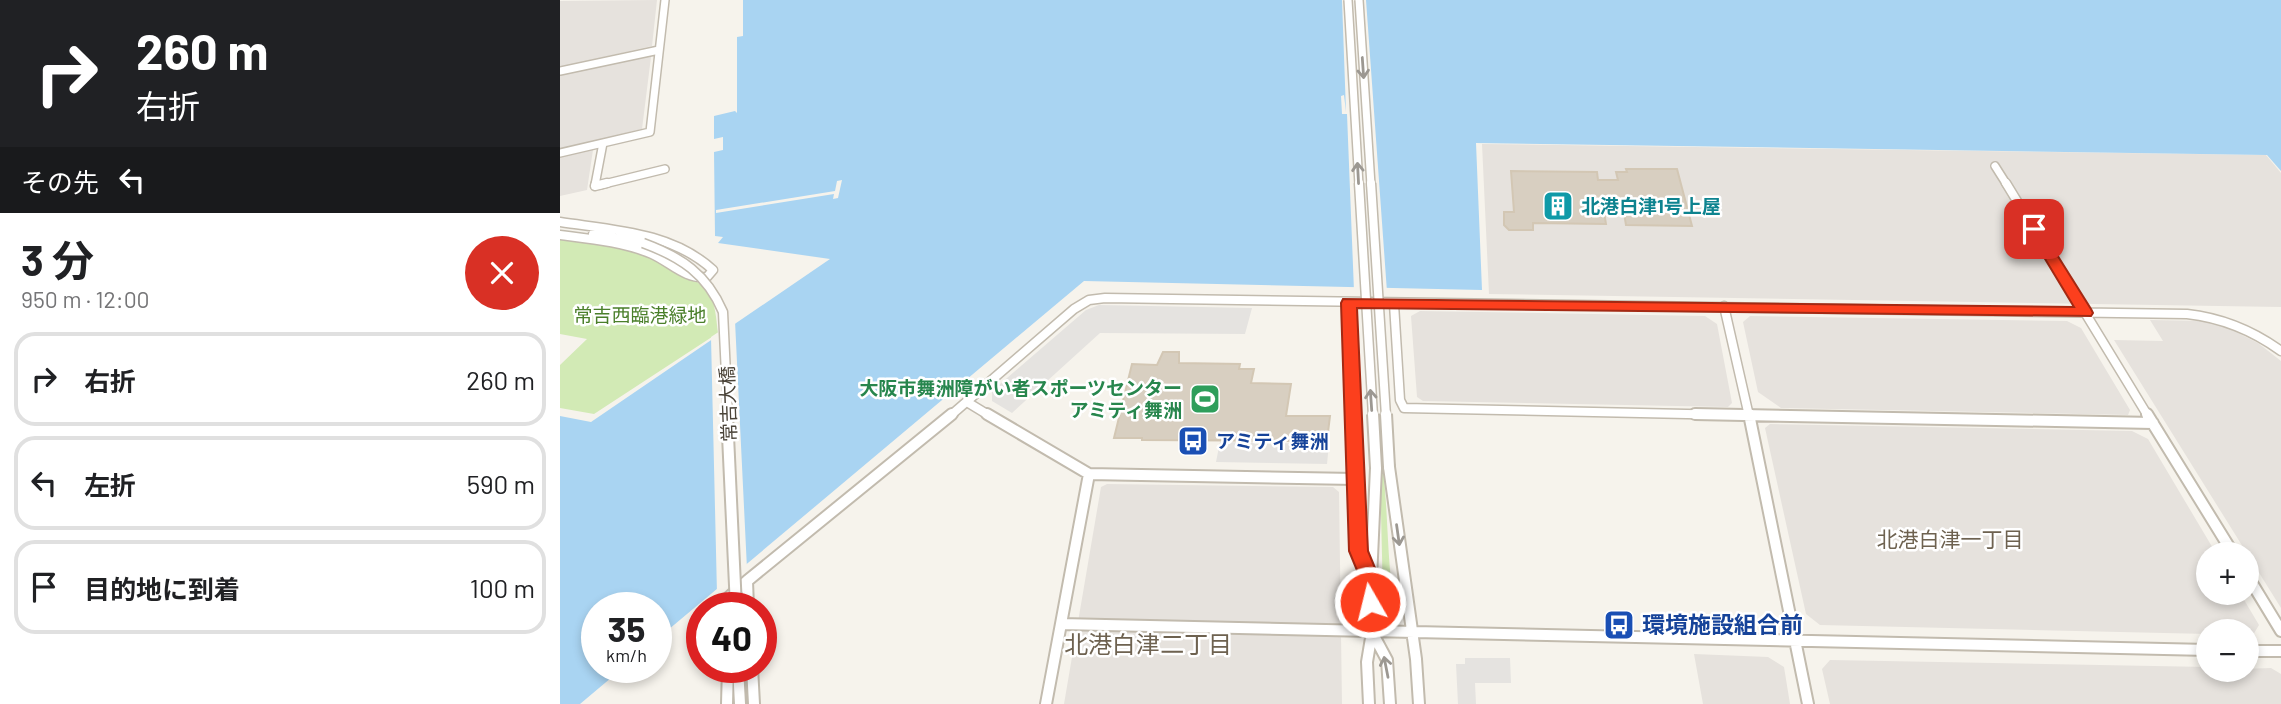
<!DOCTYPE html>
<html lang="ja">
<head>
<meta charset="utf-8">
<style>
  body { margin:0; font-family:Barlow,"Noto Sans JP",sans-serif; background:#f2f2f2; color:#202124; height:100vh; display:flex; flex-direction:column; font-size:26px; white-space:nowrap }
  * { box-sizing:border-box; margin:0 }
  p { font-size:23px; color:#757577 }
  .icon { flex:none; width:38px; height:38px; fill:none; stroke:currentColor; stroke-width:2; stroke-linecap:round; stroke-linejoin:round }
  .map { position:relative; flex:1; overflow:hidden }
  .side { display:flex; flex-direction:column; background:#fff; width:560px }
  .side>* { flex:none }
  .banner { background:#202124; color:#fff; overflow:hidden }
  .controls { position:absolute; left:1636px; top:542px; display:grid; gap:14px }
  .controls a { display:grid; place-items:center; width:63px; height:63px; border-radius:50%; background:#fff; box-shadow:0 4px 10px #0003; font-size:35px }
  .speed { position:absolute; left:21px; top:592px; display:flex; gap:14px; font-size:35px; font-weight:700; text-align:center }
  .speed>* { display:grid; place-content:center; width:91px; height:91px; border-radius:50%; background:#fff; box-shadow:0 4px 10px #0003; line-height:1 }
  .speed small { font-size:18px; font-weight:400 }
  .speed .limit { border:10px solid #d22; background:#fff; color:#111 }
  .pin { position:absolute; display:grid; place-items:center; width:60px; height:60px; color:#fff; margin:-30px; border-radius:14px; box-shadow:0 4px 10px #0006 }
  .me { position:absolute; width:77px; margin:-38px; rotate:352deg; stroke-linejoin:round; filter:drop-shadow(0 0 5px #0008) }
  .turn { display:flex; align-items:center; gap:24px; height:147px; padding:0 21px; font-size:32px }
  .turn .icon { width:91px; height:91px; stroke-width:2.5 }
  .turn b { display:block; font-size:49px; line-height:60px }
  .then { display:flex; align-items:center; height:66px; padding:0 21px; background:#0003; gap:14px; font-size:26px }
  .round { display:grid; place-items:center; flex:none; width:74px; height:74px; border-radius:37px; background:#f2f2f2 }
  .head { display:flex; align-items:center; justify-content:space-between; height:119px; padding:0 21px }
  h1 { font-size:42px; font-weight:700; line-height:52px }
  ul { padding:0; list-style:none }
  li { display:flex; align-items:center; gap:21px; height:94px; margin:0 14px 10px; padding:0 7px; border:4px solid #e0e0e0; border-radius:21px }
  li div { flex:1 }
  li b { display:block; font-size:26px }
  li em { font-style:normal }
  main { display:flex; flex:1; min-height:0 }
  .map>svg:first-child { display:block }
</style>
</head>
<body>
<main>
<section class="side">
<div class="banner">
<div class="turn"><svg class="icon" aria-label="right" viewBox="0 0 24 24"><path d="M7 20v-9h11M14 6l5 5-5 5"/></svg><div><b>260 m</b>右折</div></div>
<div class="then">その先<svg class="icon" aria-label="left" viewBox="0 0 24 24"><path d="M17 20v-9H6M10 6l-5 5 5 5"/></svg></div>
</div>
<div class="head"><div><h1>3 分</h1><p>950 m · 12:00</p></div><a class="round" style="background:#d93025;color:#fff"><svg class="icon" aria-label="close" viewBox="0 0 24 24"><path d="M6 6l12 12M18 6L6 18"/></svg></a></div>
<ul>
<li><svg class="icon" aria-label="right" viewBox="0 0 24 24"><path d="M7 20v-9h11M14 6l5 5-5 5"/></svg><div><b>右折</b></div><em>260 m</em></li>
<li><svg class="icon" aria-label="left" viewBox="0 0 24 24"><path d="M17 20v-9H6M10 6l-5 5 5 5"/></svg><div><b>左折</b></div><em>590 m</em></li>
<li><svg class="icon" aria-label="arrive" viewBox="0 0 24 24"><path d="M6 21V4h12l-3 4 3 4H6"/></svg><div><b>目的地に到着</b></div><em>100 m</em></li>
</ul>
</section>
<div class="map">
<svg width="1721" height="704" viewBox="0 0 1721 704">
  <rect width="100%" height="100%" fill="#f6f3ec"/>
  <path fill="#e6e2dd" d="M97,0l-5,46 -92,21v-66z
    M87,56l4,1 -9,72 -82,20v-75z
    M922,144l784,11 15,18v134l-792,-13z
    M30,149l3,1 -6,40 -27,6v-40z
    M860,311l285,5 12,8 15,79 -4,4 -305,-6 -6,-4 -6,-81z
    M1190,316l317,5 14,7 49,82 -2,5 -347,-7 -23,-16 -15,-70z
    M1590,320l56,1 14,3 38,19 23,18v247l-167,-268 49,1z
    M1210,424l362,7 16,8 69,116h-9v38h32l19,32 -6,10h-6v-3h-39v2l-388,-9 -14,-11 -41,-186z
    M547,484l226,3 6,5 3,212h-278l37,-217z
    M1134,654l74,3 16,10 6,37h-87z
    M1270,660l378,7v3l63,-2 10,6v30h-451l-8,-35z"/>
  <path fill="#d2eab5" d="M0,236c47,8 78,13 120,36 9,5 21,11 27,19 9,11 9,28 11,42l-124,81 -34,-6v-43l27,-26 -27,-5z
    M823,469c5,43 4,85 10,128l-10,1 -3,-128z"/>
  <path fill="#e5e3e0" d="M539,305l153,3 -7,26 -145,-1 -88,80 -20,-12v-10l94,-81z
    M660,442l109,2 -2,20 -111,-2z
    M905,658h45l1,25h-36l1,21h-18l-2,-40h9z"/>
  <path fill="#a9d4f2" d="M183,0h1538v171l-14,-16 -791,-12 6,147 -398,-9 -428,359v-33h-59v60h27l-44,37h-20v-288l31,6 239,-163 -112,-16 5,-6 -8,-1 -1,-84 9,-2v-13l-9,2v-23l21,-5 2,2v-76l6,-1z"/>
  <path fill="#f6f3ec" d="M782,0h24l21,292 -33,-1 -7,-177h-5l-1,-18 3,-1 2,17z
    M282,180l-4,18 -5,1 1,-5 -118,19v-3l119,-19 2,-10z
    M175,321l12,248 -30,25 -6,-257z"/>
  <path fill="#d8cfc1" stroke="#d3c7b4" stroke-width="2" d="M1066,169h51l15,57 -66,-1 -4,-24 -20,-1 4,24 -73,-1v7h-24l-5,-5v-13h10l-3,-41 86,1 1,8h20l-2,-8h11z
    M603,352h16v11l61,1 -1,5h15l-3,14 40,1 -5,32h44l-2,16h-13l-1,7 -7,2 -165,-1v-2h-28l18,-74 25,1z"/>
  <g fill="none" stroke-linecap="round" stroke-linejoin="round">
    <g stroke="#c2bbae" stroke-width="10">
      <path id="minor-far2" d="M0,71l99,-21
        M0,153l90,-21 15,-132
        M1435,166l12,19
        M35,185l8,-42
        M40,185l65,-16"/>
    </g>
    <g stroke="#c2bbae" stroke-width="11">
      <path id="minor-far1" d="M36,183l-1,3 12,-3
        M1446,183l142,233
        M0,222c53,8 112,10 153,48l-6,7c-21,3 -37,-15 -55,-23 -29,-12 -61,-15 -92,-19
        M33,234l50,9
        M789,303l5,113
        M834,304l6,96 4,8 378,8
        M1164,306l25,110
        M407,402l23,14
        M390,416l124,-107 15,-9 16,-2 1082,16c36,4 65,16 94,37"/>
    </g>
    <g stroke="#c2bbae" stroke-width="14">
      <path id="minor" d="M427,414l102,60 266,5
        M793,414l6,137 12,29
        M1135,414l458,9
        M1189,414l59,290
        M1587,414l87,141
        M829,467l27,192 3,45
        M1687,575l34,56
        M187,581l1,26
        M168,607v-9l19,-17 205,-167
        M501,624l1147,26
        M812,632l15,28 3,44
        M1687,651h34
        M178,667l2,37
        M192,667l2,37
        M167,704l1,-37
        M486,704l43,-230
        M809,704l-2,-42 5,-30 -2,-30 6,-134"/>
    </g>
    <use href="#minor-far2" stroke="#fff" stroke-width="7"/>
    <use href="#minor-far1" stroke="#fff" stroke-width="8"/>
    <use href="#minor" stroke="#fff" stroke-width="10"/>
    <g stroke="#c2bbae" stroke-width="10" stroke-linecap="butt">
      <path id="minor-bridge-far2" d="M788,0l11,185
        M799,0l12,185"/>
    </g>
    <g stroke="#c2bbae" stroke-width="11" stroke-linecap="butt">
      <path id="minor-bridge-far1" d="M799,183l14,233
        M811,183l15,233
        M83,243c38,14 64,31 80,69l5,104"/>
    </g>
    <g stroke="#c2bbae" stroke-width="14" stroke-linecap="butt">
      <path id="minor-bridge" d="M167,414l9,193
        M813,414l3,54
        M826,414l3,53"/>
    </g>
    <use href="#minor-bridge-far2" stroke="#fff" stroke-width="7"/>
    <use href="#minor-bridge-far1" stroke="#fff" stroke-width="8"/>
    <use href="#minor-bridge" stroke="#fff" stroke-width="10"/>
  </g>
  <defs><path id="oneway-shaft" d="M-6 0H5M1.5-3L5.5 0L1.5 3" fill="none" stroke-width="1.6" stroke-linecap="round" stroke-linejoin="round" transform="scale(1.75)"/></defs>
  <g stroke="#9c9892">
    <use href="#oneway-shaft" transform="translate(803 68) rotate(86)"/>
    <use href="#oneway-shaft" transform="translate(798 173) rotate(-93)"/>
    <use href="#oneway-shaft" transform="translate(811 400) rotate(-94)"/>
    <use href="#oneway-shaft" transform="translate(838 535) rotate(82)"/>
    <use href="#oneway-shaft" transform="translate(826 667) rotate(-101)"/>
  </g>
  <path fill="#fc3f1d" stroke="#a42913" stroke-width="2" d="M1474,224l5,2 52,83 2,4 -2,3 -734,-8 11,243 12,29 -4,29 -6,2 -7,-2 -3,-7 1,-22 -12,-29 -8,-248 2,-4 731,8 -47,-78z"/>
  <defs>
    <g id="building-square" transform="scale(1.575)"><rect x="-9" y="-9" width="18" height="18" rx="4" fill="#0f9aa8" stroke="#fff"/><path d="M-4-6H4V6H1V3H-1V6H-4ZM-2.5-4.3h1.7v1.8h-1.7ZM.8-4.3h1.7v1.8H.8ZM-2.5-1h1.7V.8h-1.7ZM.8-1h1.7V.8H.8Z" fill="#fff"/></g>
    <g id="stadium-square" transform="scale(1.575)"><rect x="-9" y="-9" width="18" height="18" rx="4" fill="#2e9e5b" stroke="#fff"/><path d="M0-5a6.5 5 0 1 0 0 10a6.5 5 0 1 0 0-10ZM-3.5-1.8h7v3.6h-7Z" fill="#fff"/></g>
    <g id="bus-square" transform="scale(1.575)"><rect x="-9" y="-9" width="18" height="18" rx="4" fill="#1a4fb4" stroke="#fff"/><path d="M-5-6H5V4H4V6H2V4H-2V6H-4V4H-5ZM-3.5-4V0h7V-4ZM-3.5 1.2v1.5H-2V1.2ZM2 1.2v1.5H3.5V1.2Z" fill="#fff"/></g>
  </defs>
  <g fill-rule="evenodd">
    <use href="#building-square" x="998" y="206"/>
    <use href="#stadium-square" x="645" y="399"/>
    <use href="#bus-square" x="633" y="441"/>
    <use href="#bus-square" x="1059" y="625"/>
  </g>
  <g text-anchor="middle" stroke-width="5" stroke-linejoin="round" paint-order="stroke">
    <g font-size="19" font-weight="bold" fill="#0d838f" stroke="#fff" text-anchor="start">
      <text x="1021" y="213">北港白津1号上屋</text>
    </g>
    <g font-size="19" fill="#4a7f2a" stroke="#fff">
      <text x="80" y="322">常吉西臨港緑地</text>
    </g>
    <g font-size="19" font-weight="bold" fill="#27864d" stroke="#fff" text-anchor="end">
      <text x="622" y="395">大阪市舞洲障がい者スポーツセンター<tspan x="622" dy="22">アミティ舞洲</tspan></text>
    </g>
    <g font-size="19" fill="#4b4439" stroke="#fff">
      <text transform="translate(168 404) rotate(-92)" y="7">常吉大橋</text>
    </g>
    <g font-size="19" font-weight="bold" fill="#164399" stroke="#fff" text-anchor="start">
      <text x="656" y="448">アミティ舞洲</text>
    </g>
    <g font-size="21" fill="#6e6250" stroke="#fff">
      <text x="1390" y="547">北港白津一丁目</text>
    </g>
    <g font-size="23" font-weight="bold" fill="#164399" stroke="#fff" text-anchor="start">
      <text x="1082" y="633">環境施設組合前</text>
    </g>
    <g font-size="24" fill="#6e6250" stroke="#fff">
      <text x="588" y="653">北港白津二丁目</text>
    </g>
  </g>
</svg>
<div class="controls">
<a>+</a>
<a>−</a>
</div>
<div class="speed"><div>35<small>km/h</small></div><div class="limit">40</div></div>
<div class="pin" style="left:1474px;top:229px;background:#d93025"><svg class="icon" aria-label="arrive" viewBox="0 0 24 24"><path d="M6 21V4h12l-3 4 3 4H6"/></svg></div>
<svg class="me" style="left:810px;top:602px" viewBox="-20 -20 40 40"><circle r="17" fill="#fc3f1d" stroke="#fff" stroke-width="3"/><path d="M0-11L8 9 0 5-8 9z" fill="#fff"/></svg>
</div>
</main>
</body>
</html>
